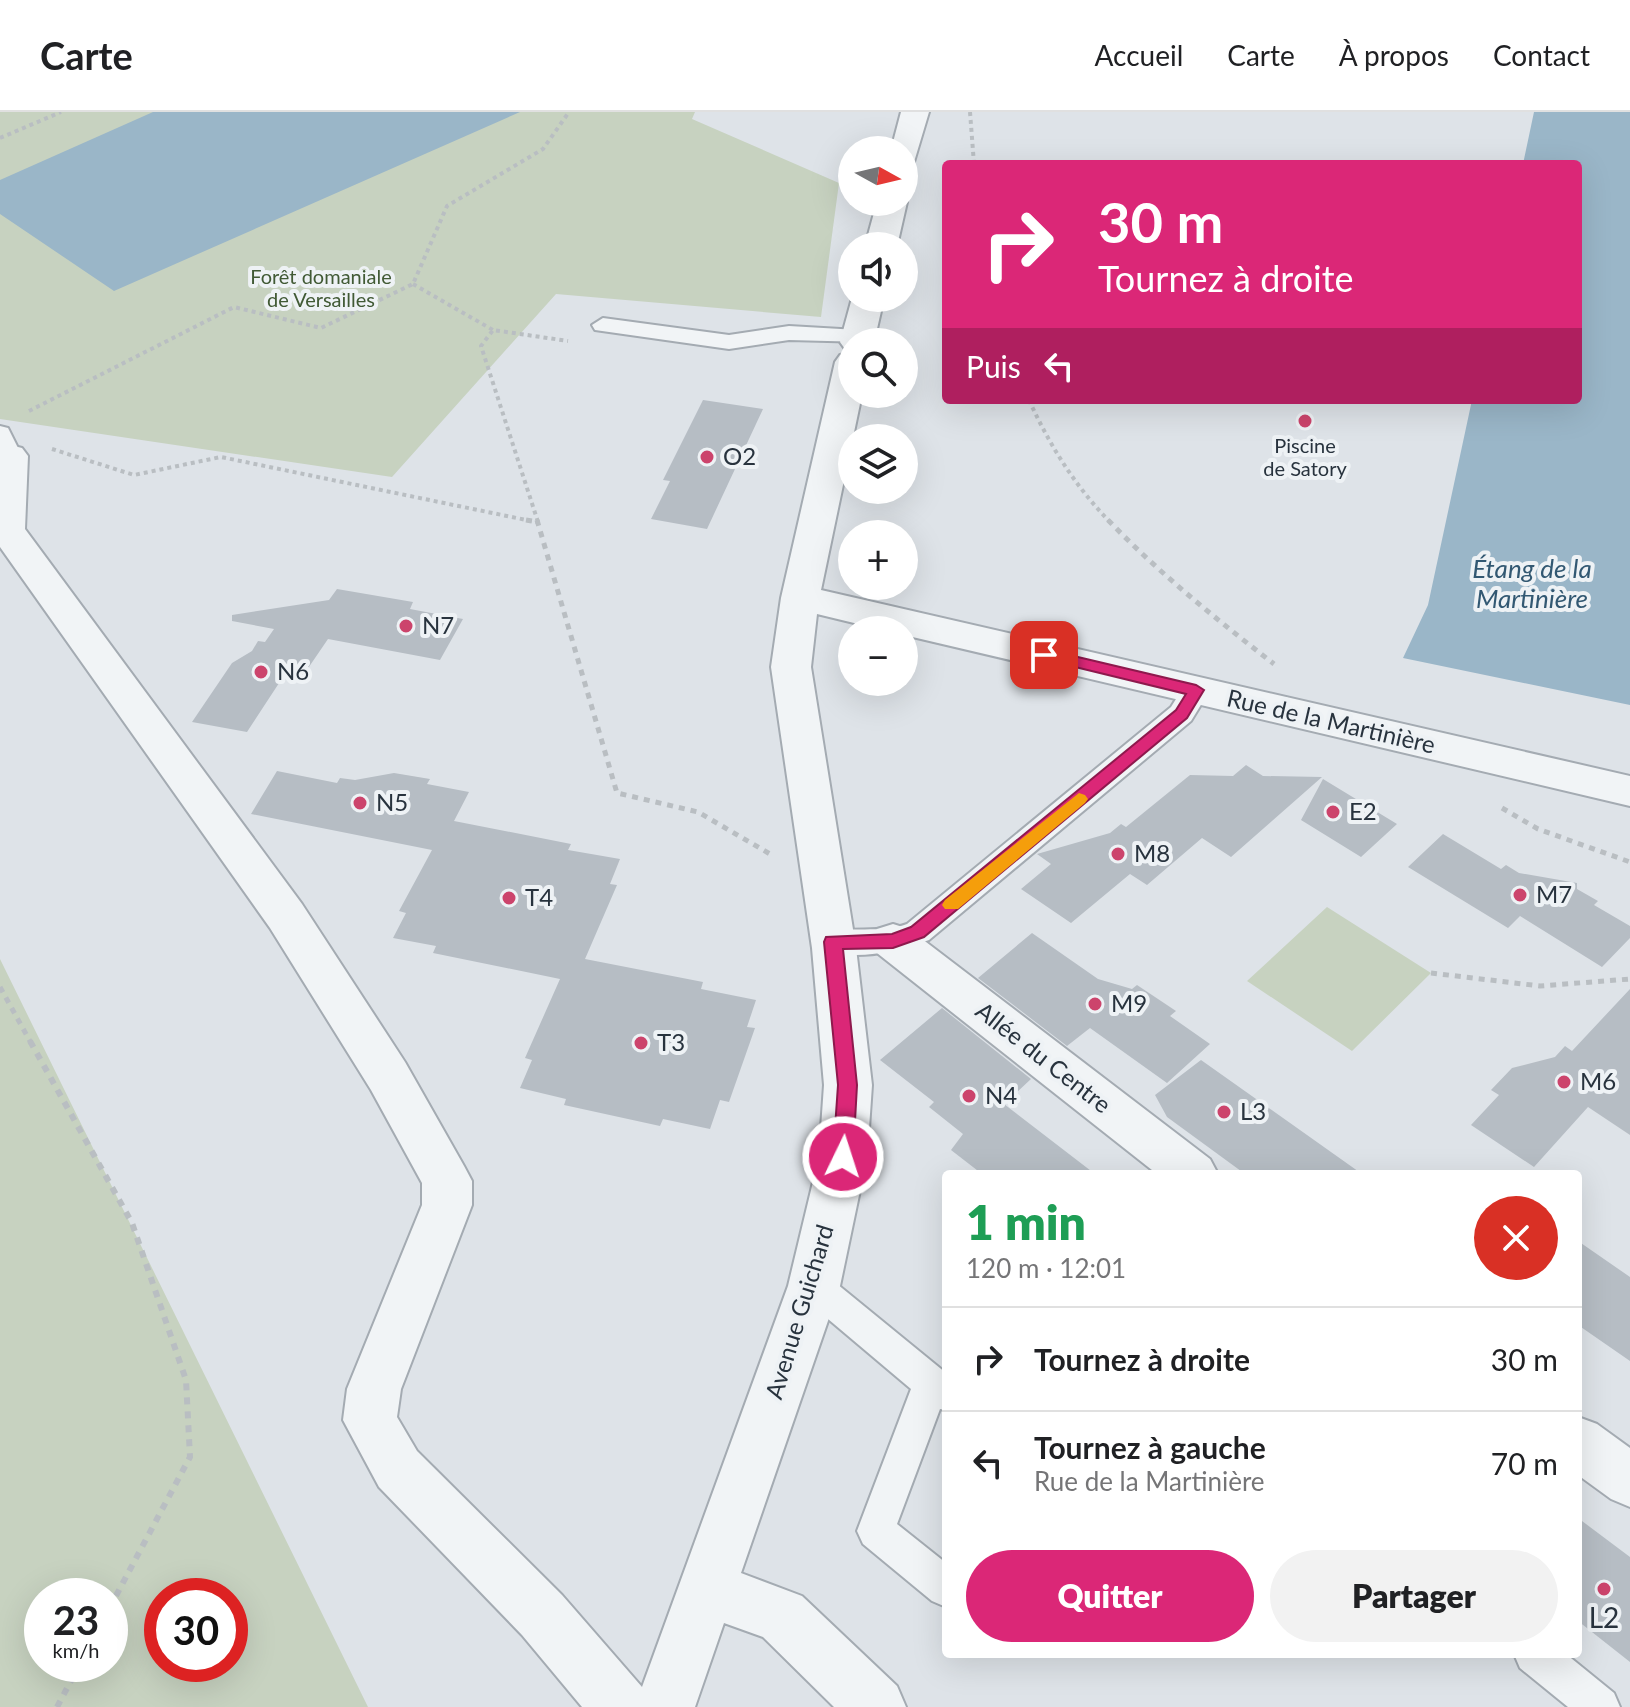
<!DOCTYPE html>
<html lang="fr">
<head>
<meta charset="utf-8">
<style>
  body { margin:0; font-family:Lato,sans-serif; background:#f2f2f2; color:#202124; height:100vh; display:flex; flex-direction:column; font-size:30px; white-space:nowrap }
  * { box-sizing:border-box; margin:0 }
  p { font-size:26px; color:#757577 }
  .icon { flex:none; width:44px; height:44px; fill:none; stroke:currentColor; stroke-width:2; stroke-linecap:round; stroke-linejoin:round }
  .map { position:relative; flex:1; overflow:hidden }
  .panel { position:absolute; left:942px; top:1058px; width:640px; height:488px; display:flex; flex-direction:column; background:#fff; border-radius:8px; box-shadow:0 8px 32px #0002 }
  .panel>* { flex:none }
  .hud { position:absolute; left:942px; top:48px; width:640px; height:244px; border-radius:8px; box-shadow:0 8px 32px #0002; background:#db2777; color:#fff; overflow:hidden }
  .needle { width:52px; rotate:98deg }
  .controls { position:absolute; left:838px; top:24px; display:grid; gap:16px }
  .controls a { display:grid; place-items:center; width:80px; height:80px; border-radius:50%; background:#fff; box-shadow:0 8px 32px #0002; font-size:40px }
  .speed { position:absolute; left:24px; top:1466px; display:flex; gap:16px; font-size:40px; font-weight:700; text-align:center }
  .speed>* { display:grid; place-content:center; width:104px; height:104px; border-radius:50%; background:#fff; box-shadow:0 8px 32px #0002; line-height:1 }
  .speed small { font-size:20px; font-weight:400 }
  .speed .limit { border:12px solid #d22; background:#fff; color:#111 }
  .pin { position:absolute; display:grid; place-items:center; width:68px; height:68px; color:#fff; margin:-34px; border-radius:16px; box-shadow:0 4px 12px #0006 }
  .me { position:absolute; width:88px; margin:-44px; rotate:4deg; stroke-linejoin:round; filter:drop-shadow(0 0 6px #0008) }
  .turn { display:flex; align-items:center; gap:28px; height:168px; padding:0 24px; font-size:36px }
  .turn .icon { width:104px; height:104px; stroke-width:2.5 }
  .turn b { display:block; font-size:56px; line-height:68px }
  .then { display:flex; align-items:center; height:76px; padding:0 24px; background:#0003; gap:16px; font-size:30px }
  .round { display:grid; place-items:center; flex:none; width:84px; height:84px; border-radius:42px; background:#f2f2f2 }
  .summary { display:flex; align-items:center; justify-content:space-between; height:136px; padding:0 24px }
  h1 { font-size:48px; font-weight:800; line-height:60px; color:#1e9e55 }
  .primary-button { display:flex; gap:16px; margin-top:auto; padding:16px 24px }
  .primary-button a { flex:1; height:92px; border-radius:48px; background:#db2777; color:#fff; font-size:32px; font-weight:800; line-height:92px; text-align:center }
  .primary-button a+a { background:#f2f2f2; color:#202124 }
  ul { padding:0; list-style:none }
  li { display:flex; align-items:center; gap:24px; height:104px; padding:0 24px; border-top:2px solid #e0e0e0 }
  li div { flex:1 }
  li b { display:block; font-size:30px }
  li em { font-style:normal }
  header { display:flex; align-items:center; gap:48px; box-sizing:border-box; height:112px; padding:0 40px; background:#fff; border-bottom:2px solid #e0e0e0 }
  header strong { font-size:38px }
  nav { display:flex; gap:44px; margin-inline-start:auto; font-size:28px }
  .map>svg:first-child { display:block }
</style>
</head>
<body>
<header>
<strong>Carte</strong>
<nav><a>Accueil</a><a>Carte</a><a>À propos</a><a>Contact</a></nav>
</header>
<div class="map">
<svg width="1630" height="1595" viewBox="0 0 1630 1595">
  <rect width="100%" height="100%" fill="#dee3e8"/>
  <path fill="#c7d2c0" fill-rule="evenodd" d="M0,0h695l-3,7 147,64 -18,134 -265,-23 -164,183 -392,-58z
    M1327,795l104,66 -79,78 -105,-70z
    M0,847l368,748h-368zM42,1484h68v68h-68zM162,1484h68v68h-68z"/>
  <path fill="#9ab6c8" d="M153,0h367l-406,179 -114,-77v-34z
    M1534,0h96v593l-227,-47 25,-53 44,-205h106v-236h-55z"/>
  <path fill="#b6bdc4" d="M703,288l60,9 -56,120 -56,-10 19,-38 -7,-1z
    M337,477l76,13 -3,7 53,10 -23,41 -112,-21 -28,41 -17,-3 -36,55 -55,-10 40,-59 20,-12 6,-10 7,1 9,-13 -42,-8v-6l97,-15z
    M1246,653l17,11 59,1 -91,80 -29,-19 -55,47 -17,-11 -59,49 -50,-34 30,-25 -14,-10 73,-21 11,-9 5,3 64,-52 43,1z
    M277,659l60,12 3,-5 15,2 39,-7 36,6 -3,5 42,8 -15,29 117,23 -3,6 52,9 -10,25 7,1 -32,74 118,23 -2,7 55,11 -9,27 8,1 -26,74 -9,-2 -10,29 -47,-10 -3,7 -96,-21 2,-6 -46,-11 12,-28 -7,-2 35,-79 -127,-26 3,-7 -43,-8 13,-25 -7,-2 33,-61 -181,-36z
    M1323,667l74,45 -36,33 -60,-37z
    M1443,722l58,35 5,-4 13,8 58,10v6l21,12 -4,4 36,21v12l-28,29 -82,-51 -12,12 -100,-61z
    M1032,821l66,46 34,10 5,-4 39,26 -6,5 40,28 -43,39 -77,-55 -23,18 -89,-68z
    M1630,877v146l-42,-28 -54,60 -63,-42 28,-30 -8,-5 21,-22 43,-11 10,-11 7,5z
    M942,896l89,71 -27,25 91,70h-113l-31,-24 12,-16 -34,-27 5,-5 -54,-42z
    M1201,948l161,114h-117l-78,-57 -12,-22z
    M1578,1129l52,36v84l-52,-36z
    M1578,1406l52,39v105l-52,-41z"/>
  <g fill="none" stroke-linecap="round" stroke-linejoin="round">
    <g stroke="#a4abb2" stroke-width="4">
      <path id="service" d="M603,206l126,17 60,-9 69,4 11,7 -3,5 -77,-2 -60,9 -134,-19 -3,-5z
        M0,314l8,2 14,28 -4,5 -8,2 -10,-4z
        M1196,569l10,2 4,7 -19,31 -262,219c-33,12 -73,21 -107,10l-4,-8 4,-8c28,-9 58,0 85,-10l264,-217 15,-24z
        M814,1159l12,4 120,98v37l-6,-1 -43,115 49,39v44l-14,-6 -69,-57 -6,-13 54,-142 -109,-92 -5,-11 5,-11z
        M1514,1542h52l48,39 6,14h-52l-48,-39z"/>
    </g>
    <g stroke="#a4abb2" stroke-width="4">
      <path id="pedestrian" d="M893,812l16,5 301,230 8,15h-61l-280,-221 -6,-12 6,-12z
        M1578,1305l19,7 33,24v59l-19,-8 -33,-24z"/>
    </g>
    <g stroke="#a4abb2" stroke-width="4">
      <path id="minor" d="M901,0h28l-15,50 -10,3v-15h-13z
        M904,85l3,5 -10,44h-32l12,-44h27z
        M852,186h32l-10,44h-22v9l-7,-2 -5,-7z
        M852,240v42h10l-41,196 809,186v30l-726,-171v-5h-21l-66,-16 -6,53 45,281 16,137 -5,72 -27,129 -99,287 61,23 95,90 9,21h-72l-71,-70 -39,-14 -29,84h-113l-60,-72 -143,-148 -36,-67 4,-31 75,-184v-22l-51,-93 -101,-162 -270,-381v-99l10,-3 12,3 6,8 -3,73 277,375 103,158 59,104 8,15v24l-71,184 -4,28 20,34 145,144 80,92 146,-401 31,-129 5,-72 -12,-137 -41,-281 10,-69 54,-236 5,-7z"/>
    </g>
    <path stroke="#b9bec2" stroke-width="4" stroke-dasharray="4 4" stroke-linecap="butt" d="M970,0l4,52
      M0,26l61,-26
      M413,172l80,46
      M1029,288c21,46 46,86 81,122
      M29,299l205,-104 87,21 92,-44 34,-78 96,-57 26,-37
      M52,337l82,26 87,-18 315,65
      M538,410l-57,-176 12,-16 75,11"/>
    <path stroke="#b9bec2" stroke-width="5" stroke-dasharray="6 6" stroke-linecap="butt" d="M526,408l11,2
      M537,408l80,273 81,19 72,42
      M1108,408c51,53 108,99 166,144
      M1502,696l36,21 92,33
      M1431,861l109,13 90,-7
      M0,875l31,56"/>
    <path stroke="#b9bec2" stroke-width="6" stroke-dasharray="7 7" stroke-linecap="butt" d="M30,929l102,182 54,157 4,77 -80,150
      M57,1595l23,-43"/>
    <use href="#service" fill="#f1f4f6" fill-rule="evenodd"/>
    <use href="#pedestrian" fill="#f1f4f6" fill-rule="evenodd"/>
    <use href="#minor" fill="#f1f4f6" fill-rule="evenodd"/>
  </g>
  <path fill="#db2777" stroke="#8e194d" stroke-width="2" d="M1044,537l152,36 8,5 -17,28 -263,219 -31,11 -50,1 14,136 -4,72 -3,6 -7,2 -7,-2 -3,-6 5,-72 -14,-143 2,-5 66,-3 19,-7 265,-217 10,-16 -148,-36v-7z"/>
  <path fill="#f59e0b" d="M1079,681l6,2 3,4 -3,4 -127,106h-13l-3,-4 3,-5z"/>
  <g fill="#cc446c" stroke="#eef2f5" stroke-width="3">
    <circle cx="1305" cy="309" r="8"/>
    <circle cx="707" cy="345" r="8"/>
    <circle cx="406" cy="514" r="8"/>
    <circle cx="261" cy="560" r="8"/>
    <circle cx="360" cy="691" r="8"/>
    <circle cx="1333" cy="700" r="8"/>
    <circle cx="1118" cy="742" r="8"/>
    <circle cx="1520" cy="783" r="8"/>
    <circle cx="509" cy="786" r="8"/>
    <circle cx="1095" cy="892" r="8"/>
    <circle cx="641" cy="931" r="8"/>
    <circle cx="1564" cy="970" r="8"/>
    <circle cx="969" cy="984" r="8"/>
    <circle cx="1224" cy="1000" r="8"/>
    <circle cx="1604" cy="1477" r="8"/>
  </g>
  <g text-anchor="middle" stroke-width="8" stroke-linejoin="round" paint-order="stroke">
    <g font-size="20" fill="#415a35" stroke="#eef2f5">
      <text x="321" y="172">Forêt domaniale<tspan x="321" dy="23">de Versailles</tspan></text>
    </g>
    <g font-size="20" fill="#28333e" stroke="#eef2f5">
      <text x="1305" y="341">Piscine<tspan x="1305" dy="23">de Satory</tspan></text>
    </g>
    <g font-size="24" fill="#28333e" stroke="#eef2f5" text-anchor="start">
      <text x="723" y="353">O2</text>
      <text x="422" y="522">N7</text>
      <text x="277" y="568">N6</text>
      <text x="376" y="699">N5</text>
      <text x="1349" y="708">E2</text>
      <text x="1134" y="750">M8</text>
      <text x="1536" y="791">M7</text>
      <text x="525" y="794">T4</text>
      <text x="1111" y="900">M9</text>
      <text x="657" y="939">T3</text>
      <text x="1580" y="978">M6</text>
      <text x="985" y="992">N4</text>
      <text x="1240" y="1008">L3</text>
    </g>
    <g font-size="24" fill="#28333e" stroke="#eef2f5">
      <text transform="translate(1331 610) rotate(13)" y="8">Rue de la Martinière</text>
      <text transform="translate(1043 946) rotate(38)" y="8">Allée du Centre</text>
      <text transform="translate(800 1200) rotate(-73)" y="8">Avenue Guichard</text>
    </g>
    <g font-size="26" font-style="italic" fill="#325872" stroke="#eef2f5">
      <text x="1532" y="466">Étang de la<tspan x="1532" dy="30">Martinière</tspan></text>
    </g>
    <g font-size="28" fill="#28333e" stroke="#eef2f5">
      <text x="1604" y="1516">L2</text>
    </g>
  </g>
</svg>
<div class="controls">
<a><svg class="needle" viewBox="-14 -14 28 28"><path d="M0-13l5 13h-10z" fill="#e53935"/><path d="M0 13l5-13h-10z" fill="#757577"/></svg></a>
<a><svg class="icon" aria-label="sound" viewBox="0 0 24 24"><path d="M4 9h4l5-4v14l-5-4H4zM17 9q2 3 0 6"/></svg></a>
<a><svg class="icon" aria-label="search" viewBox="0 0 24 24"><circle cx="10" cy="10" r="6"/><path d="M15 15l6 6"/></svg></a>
<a><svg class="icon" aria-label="layers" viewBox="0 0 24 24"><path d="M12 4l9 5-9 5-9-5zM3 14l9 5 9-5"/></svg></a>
<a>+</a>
<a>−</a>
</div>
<div class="speed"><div>23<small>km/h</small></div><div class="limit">30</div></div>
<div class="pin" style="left:1044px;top:543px;background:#d93025"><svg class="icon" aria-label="arrive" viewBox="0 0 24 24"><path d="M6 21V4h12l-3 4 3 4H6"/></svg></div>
<svg class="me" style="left:843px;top:1045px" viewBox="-20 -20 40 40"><circle r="17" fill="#db2777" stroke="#fff" stroke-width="3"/><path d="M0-11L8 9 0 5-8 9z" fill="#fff"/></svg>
<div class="hud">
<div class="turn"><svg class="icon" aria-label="right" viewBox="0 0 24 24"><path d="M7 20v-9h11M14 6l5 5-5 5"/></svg><div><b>30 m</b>Tournez à droite</div></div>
<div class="then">Puis<svg class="icon" aria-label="left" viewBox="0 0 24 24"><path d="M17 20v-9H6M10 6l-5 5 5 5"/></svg></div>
</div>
<section class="panel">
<div class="summary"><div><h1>1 min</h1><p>120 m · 12:01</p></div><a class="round" style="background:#d93025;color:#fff"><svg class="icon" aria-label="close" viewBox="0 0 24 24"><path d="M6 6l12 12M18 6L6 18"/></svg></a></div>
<ul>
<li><svg class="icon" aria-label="right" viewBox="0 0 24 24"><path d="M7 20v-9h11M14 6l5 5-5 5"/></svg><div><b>Tournez à droite</b></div><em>30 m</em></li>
<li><svg class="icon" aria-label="left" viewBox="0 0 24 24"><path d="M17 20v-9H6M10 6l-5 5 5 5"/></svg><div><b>Tournez à gauche</b><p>Rue de la Martinière</p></div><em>70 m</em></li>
</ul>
<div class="primary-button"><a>Quitter</a><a>Partager</a></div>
</section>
</div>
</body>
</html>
